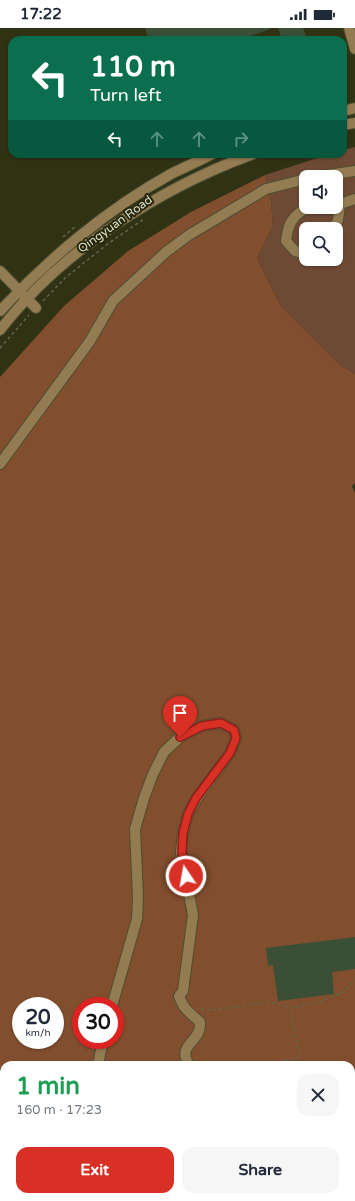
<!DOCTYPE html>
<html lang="en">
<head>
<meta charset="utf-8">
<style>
  body { margin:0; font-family:"Varela Round",sans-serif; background:#f6f6f7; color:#1f2937; height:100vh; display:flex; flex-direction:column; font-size:15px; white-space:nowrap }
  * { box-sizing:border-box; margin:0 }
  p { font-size:13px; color:#747a83 }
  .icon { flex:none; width:22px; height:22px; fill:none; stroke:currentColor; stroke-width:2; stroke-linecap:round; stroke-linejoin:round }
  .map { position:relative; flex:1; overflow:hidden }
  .side { position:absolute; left:0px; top:1033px; width:355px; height:140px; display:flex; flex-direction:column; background:#fff; border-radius:12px 12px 0 0; box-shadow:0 1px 3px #0004 }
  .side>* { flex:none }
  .top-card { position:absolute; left:8px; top:8px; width:339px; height:122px; border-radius:12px; box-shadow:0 1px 3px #0004; background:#0b6e4f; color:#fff; overflow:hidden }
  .fabs { position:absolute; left:299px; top:142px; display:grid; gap:8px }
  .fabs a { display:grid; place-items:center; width:44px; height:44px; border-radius:8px; background:#fff; box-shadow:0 1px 3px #0004; font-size:20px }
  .speed { position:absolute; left:12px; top:969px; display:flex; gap:8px; font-size:20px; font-weight:700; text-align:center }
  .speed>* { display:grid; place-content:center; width:52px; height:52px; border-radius:50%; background:#fff; box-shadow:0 1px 3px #0004; line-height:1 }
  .speed small { font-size:10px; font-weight:400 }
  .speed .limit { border:6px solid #d22; background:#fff; color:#111 }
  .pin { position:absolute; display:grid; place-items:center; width:34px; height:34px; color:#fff; margin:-41px -17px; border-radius:50% 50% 50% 0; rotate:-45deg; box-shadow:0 0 4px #0007 }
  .pin .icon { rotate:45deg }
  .me { position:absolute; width:44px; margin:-22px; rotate:348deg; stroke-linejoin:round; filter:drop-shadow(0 0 3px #0008) }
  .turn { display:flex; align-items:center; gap:14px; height:84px; padding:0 16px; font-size:18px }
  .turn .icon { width:52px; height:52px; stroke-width:2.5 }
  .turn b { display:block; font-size:28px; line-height:34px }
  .lanes { display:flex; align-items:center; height:38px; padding:0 16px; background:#0003; justify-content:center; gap:20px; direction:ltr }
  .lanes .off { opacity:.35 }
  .round { display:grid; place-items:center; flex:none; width:42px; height:42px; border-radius:12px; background:#f6f6f7 }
  .headline { display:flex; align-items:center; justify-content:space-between; height:68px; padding:0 16px }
  h1 { font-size:24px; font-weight:700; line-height:30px; color:#1e9e55 }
  .action { display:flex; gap:8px; margin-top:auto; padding:8px 16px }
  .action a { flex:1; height:46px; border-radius:12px; background:#d93025; color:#fff; font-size:16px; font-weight:700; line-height:46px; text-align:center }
  .action a+a { background:#f6f6f7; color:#1f2937 }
  .status { display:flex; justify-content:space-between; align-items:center; height:28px; padding:0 20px; background:#fff; direction:ltr }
  .status svg { height:11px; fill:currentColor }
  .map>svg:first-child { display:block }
</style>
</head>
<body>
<div class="status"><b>17:22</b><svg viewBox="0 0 49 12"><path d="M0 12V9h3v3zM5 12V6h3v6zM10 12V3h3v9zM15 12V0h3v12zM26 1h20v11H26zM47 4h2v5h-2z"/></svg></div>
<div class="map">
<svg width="355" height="1173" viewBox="0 0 355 1173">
  <rect width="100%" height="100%" fill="#303214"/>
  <path fill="#6e4a34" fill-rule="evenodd" d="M355,119v227l-15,-9 -59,-59 -24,-48 16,-33 -2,-24 -6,-26 65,-21h13v-4zM306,149h30v30h-30zM306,201h30v30h-30z"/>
  <path fill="#814e2e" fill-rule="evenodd" d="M265,147l6,26 2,24 -16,33 24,48 59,59 15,9v109l-3,3 3,7v708h-355v-824l64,-71 64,-55 63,-39zM21,978h34v34h-34zM81,978h34v34h-34zM4,1037h347v132h-347z"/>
  <path fill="#3b4f37" d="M145,0h125v1l-31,11h-90z
    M278,0h25l4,12h-25z
    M355,909v32l-23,3 2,22 -56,7 -5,-36 -5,1 -2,-18z"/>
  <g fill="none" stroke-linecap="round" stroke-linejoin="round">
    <g stroke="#4c4e31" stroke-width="12">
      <path id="minor" d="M349,0l6,21
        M343,83l12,-3
        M343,97l12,-2
        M314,149l41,-6
        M336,177l4,-1 15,-5
        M333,201l5,-9 2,-16
        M306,226l-11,-3 -9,-10c2,-18 7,-27 24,-34
        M0,243l36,37
        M0,283c48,-52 109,-103 171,-137 14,-7 28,-13 41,-20
        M0,302c61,-79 160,-142 253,-176
        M0,436l90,-123 23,-40 53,-49 23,-17 77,-46 40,-10
        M112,978l25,-87 1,-22 -3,-68 9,-31 9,-24 11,-22 16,-15 22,-11 19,-3 13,7 2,8 -6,15 -33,45 -9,16 -5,19 -2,19 12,63 -10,76 -4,5c5,14 10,16 21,26 2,21 -24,21 -11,43
        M98,1037l5,-25
        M351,1162l4,-1
        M225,1169h5
        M242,1169l7,4
        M89,1173v-4
        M296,1173l19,-4"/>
    </g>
    <path stroke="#65674c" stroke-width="1.5" stroke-dasharray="3 3" stroke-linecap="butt" d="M262,128l6,-2
      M63,209l13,-11
      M43,273l22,-23 44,-35 35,-24
      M0,320l29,-33
      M201,981l13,1 55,-8 21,6
      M261,1037l39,-8 -10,-49 30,-6 23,-10 12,-12
      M169,1173l6,-4"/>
    <use href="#minor" stroke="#937b52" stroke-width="10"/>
  </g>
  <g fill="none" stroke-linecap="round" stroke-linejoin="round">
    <g stroke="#8d1f18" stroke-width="10">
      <path id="route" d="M180,709l22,-11 19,-3 13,7 2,8 -6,15 -34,45 -8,16 -5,19 -1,19 4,24"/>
    </g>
    <use href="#route" stroke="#d93025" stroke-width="7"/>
  </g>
  <g text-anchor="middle" stroke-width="4" stroke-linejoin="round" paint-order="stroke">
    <g font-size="12" fill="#dcdecc" stroke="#27270a">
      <text transform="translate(115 196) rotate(-36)" y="4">Qingyuan Road</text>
    </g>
  </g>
</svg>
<div class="fabs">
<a><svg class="icon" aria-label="sound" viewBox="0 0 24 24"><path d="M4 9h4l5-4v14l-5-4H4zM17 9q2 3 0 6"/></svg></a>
<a><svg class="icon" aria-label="search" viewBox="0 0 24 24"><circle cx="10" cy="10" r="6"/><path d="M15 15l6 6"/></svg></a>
</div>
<div class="speed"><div>20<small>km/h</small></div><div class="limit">30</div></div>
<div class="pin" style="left:180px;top:709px;background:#d93025"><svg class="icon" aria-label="arrive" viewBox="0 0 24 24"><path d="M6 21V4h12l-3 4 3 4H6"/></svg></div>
<svg class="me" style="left:186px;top:848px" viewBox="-20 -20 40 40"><circle r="17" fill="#d93025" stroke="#fff" stroke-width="3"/><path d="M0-11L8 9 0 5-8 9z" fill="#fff"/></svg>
<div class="top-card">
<div class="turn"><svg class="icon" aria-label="left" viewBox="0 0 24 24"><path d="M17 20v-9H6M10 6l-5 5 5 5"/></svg><div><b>110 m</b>Turn left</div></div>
<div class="lanes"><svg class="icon" aria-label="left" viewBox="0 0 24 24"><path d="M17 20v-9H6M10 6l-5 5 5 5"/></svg><svg class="icon off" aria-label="ahead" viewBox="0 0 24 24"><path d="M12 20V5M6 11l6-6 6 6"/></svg><svg class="icon off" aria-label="ahead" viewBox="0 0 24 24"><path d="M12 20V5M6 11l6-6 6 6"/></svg><svg class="icon off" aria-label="right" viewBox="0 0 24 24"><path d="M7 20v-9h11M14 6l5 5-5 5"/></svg></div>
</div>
<section class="side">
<div class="headline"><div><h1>1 min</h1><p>160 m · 17:23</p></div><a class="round"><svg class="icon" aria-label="close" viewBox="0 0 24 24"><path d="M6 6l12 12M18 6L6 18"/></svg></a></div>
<div class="action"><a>Exit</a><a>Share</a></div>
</section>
</div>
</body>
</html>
